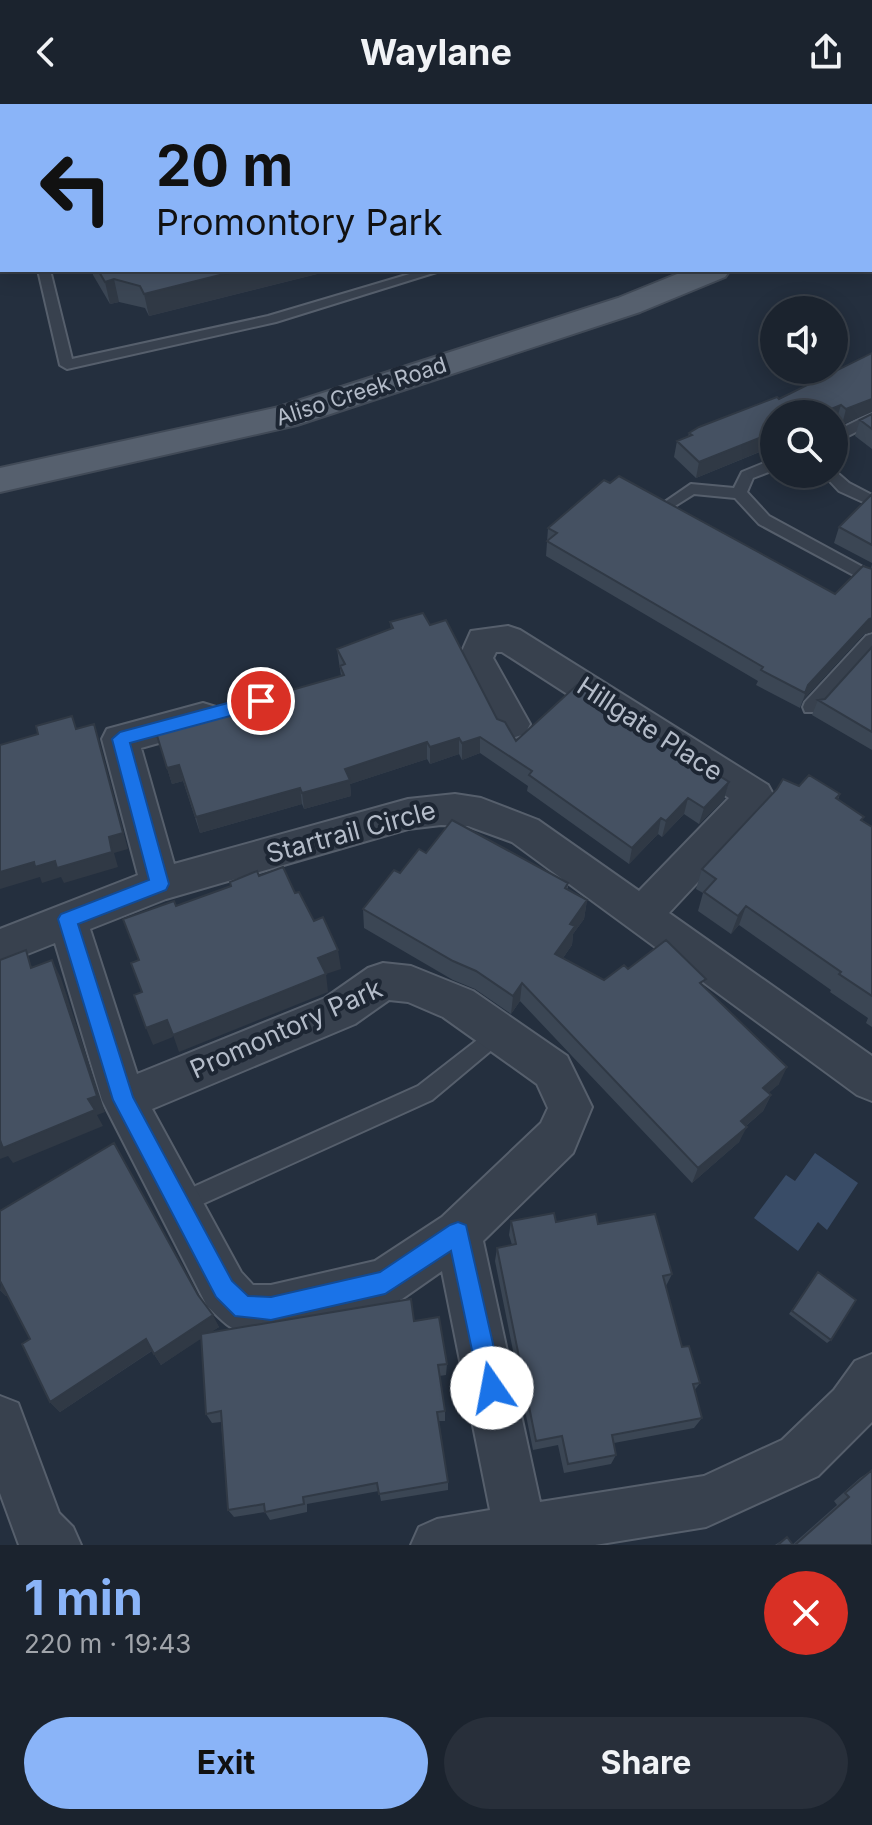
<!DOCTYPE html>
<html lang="en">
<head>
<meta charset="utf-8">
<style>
  body { margin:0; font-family:Inter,sans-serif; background:#282f3a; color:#f1f3f6; height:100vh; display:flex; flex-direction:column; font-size:30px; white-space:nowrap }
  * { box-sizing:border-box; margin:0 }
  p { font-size:26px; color:#a0a4aa }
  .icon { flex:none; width:44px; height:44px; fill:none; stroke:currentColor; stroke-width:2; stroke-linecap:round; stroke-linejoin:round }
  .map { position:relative; height:1441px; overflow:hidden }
  .drawer { display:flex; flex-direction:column; background:#1b232e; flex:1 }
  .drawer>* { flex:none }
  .banner { position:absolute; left:0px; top:0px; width:872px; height:168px; box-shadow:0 4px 20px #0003,0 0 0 2px #39404a; background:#8ab4f8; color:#111; overflow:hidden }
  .tools { position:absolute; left:760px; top:192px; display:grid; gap:16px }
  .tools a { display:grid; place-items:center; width:88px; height:88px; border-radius:50%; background:#1b232e; box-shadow:0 4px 20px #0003,0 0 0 2px #39404a; font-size:40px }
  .pin { position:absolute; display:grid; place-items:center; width:68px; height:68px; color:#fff; margin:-34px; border:4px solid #fff; border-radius:50%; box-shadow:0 2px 8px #0007 }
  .me { position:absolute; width:88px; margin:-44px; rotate:348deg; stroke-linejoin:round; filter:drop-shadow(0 0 6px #0008) }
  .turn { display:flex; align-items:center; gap:28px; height:168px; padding:0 24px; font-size:36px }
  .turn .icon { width:104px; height:104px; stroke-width:2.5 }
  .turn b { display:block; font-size:56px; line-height:68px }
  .round { display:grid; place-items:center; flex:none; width:84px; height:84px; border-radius:42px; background:#282f3a }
  .head { display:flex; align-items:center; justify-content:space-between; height:136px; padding:0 24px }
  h1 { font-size:48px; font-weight:700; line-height:60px; color:#8ab4f8 }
  .action { display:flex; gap:16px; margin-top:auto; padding:16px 24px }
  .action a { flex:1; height:92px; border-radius:48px; background:#8ab4f8; color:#111; font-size:32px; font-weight:700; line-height:92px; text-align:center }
  .action a+a { background:#282f3a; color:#f1f3f6 }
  header { display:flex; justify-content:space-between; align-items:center; height:104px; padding:0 24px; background:#1b232e; font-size:36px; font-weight:700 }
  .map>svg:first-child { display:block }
</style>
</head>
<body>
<header><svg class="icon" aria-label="back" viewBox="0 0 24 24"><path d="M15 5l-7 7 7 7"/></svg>Waylane<svg class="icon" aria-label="share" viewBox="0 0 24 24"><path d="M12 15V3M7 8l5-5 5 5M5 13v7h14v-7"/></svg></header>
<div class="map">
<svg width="872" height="1441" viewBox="0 0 872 1441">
  <rect width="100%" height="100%" fill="#242f3e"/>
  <path fill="#394c67" d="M815,1049l43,30 -31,47 -9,-8 -20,29 -44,-33 32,-43 9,6z"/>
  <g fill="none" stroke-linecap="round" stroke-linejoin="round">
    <g stroke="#565f6c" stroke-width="4">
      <path id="lane" d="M16,0h12v2h-12z
        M488,0h13l2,2h-13z
        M569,0h15l-17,2z
        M674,0h13l2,2h-13z
        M835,0h14l-16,2z
        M0,78h2v8h-2z
        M38,166h12l22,89 196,-43 155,-46h20l-167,52 -209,47 -7,-4z
        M872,309v11l-38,19v-11z
        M774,355v11l-21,8 -6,14 22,24 103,56v13l-113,-61 -24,-26 -41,-4 -27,17 -8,-5 32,-22 43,4 8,-16z
        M834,366l15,13 23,12v11l-33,-15 -16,-17h11z
        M872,530v17l-55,61h-12l-2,-5 2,-5 61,-66z
        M499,919l7,3 3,6 -3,6 -74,62 -245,111 -8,4 -8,-4 -3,-7 3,-7 247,-111z"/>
    </g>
    <g stroke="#565f6c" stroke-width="4">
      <path id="street" d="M508,522l12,4 248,155 6,11 -6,11 -99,106 203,143v45l-15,-6 -345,-253 -44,-16 -27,-1 -33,4 -242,70 -76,30 47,145 188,-76 43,-30 15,-5 28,3 62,25 94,65 25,51 -19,46 -90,88 57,261 164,-26 78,-36 52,-50 21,-29 17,-7v68l-54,54 -112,51 -111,18h-184l8,-18 18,-8 53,-9 -48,-239 -40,28 -17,7c-36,8 -109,33 -143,26 -15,-4 -24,-16 -35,-26l-105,-206 -47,-157 -55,22v-36l138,-54 -36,-136 5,-10 96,-26 13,4 5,10 -5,10 -75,21 33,116 234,-65 47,-5 26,4 57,22 101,71 90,-93 -227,-146h-6l-3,6 37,66 -5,10 -13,4 -13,-4 -40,-76 12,-27zM389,896l19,2 35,15 94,67 11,24 -7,15 -99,94 -67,44 -104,24h-18l-12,-13 -89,-163 203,-85z
        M0,1292l18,7 41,110 14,14 8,18h-62l-19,-52z"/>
    </g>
    <g stroke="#414a57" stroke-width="4">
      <path id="primary" d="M872,89v18l-2,1v-18z
        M687,166h43l-5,7 -85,35 -343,113 -297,67v-24l279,-61 339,-109z"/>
    </g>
    <use href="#lane" fill="#38414e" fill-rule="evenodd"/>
    <use href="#street" fill="#38414e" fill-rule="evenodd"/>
    <use href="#primary" fill="#56606e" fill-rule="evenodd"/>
  </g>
  <path fill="#3b4654" d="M59,0h411l3,2h-414z
    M706,0h82l-4,2h-75z
    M92,166h241l-184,46 -4,-8 -26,-6 -9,2 -17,-29z
    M872,249l-30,72 -6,-4 -140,57 -22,-21 3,-16 11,-4 1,-4 90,-34z
    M872,310v35l-17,-13 5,-16z
    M872,390v69l-38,-20 5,-16z
    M548,424l287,66 36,-26 1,-4v68l-8,2 -61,66 -3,8 -44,-23 2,-4 -212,-125z
    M390,518l40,3 67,94 19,22 213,41 -5,17 -25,25 -15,-10 -22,23 -4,-3 -29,30 -102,-73 1,-5 -48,-33 -18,7 -3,-6 -29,10 -3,-5 -77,25 1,12 -47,13 -2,-5 -102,29 -17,-52 -11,3 -17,-55 186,-53 -4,-27 54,-20z
    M872,543v103l-60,-35 6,-15 7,-1z
    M799,682l41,8 -2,6 24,21 10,6v200l-6,-4 2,-5 -38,-26 1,-2 -92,-65 -8,9 -33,-23 5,-18 -7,-4 6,-20z
    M426,749l142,30v6l19,11 -3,19 -11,15 -1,11 -9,13 41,22 24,-11 76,17 75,98 -11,9 3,2 -8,16 -17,15 -7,16 -47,41 -172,-182 -9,13 -36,-25 -22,-9 -89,-52 -1,-19z
    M511,1117l87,3 74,50 -6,12 16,61 18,36 -6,8 8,27 -8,10 -80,15 2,12 -5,9 -47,9 -6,-28 -25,5 -38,-189 2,-13 15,-3 -3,-10z
    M818,1168l13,68 -4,3 -38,-29z
    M0,1186l198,5 21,32 -10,6 205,-12 33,43 -1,11 -7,1 6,35v10h-6l9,61v8l-67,11 -2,-10 -72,13v8l-37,8 -5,-8 -31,5 -6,-7 -7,-88 -9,1 -6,-9 -5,-76 -40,27 -9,-14 -92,61 -10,-10 -20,-63 -22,-44 -2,1z
    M872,1366v75h-97l12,-8 5,8 45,-40 -3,-4 26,-23z"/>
  <path fill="#303945" d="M114,0h60v2h-66z
    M762,0h26l-4,2h-27z
    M240,166h93l-184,46 -5,-22z
    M114,175l5,23 -9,2 -5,-22z
    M872,295v13l-30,13 4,-16z
    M841,301l-5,16 -2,1v-8h-15z
    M774,328v14l-78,32 3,-16z
    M872,514v14l-8,2 -61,66 5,-15 61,-66z
    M94,620l34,125 -14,4 4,14 -54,16 -3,-6 -19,6 -2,-6 -40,12v-17l109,-35z
    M480,633v16l-18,7v-17z
    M459,634v16l-29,10v-17z
    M427,638v17l-77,25 1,12 -47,13 -2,-16 43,-24z
    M179,661l4,16 -11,3 -5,-16z
    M729,678l-5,17 -25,25 5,-16z
    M300,684l2,16 -102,29 -4,-16z
    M688,694l-4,16 -22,23 4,-16z
    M661,714l-3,16 -29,30 3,-16z
    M587,796l-3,19 -11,15 -1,11 -19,27 2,-18 15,-30z
    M746,802l-7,19 -8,9 7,-18z
    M338,846l3,19 -15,5 2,18 -149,60 -6,-17 145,-77z
    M52,856l9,18 44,134 -8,3 6,11 -90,37 -5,-7 -8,3v-19l88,-41z
    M522,879l-2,18 -9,13 2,-18z
    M167,916l6,17 -20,8 -7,-17z
    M787,963l-8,17 -23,20 7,-16z
    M771,991l-8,16 -30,26 8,-16z
    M747,1023l-8,15 -47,41 6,-15z
    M1,1176l11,13 -6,3 -6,-6z
    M213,1211l6,12 -58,38 -7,-11z
    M146,1235l7,11 -93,62 -10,-10z"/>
  <path fill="#455162" stroke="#303945" stroke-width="2" d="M76,0h38l-6,2h-30z
    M184,0h286l3,2h-286z
    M729,0h33l-5,2h-25z
    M98,166h142l-96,24 -4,-8 -26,-7 -9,3z
    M872,249v46l-26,10 -5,-4 -22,9h-45v18l-75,30 -22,-21 15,-6 -3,-2 10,-6 78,-30 2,2z
    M872,310v15l-12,-9z
    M619,372l216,118 28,-28 9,3v49l-3,1 -61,66 -3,8 -44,-23 2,-3 -216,-126 10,-8 -9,-5 56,-48 6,3z
    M872,390v51l-33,-18z
    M423,509l7,12 16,-5 51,99 8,3 11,19 61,-56 152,97 -25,26 -16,-10 -22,23 -5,-3 -29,30 -103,-73 3,-4 -52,-34 -18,6 -3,-5 -29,9 -3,-5 -82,27 5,11 -48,13 -2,-5 -104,29 -17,-52 -12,3 -12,-39 189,-54 -4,-9 5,-2 -8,-15 56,-21 -3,-6z
    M872,543v85l-54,-32 7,-1z
    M72,612l4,13 18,-5 29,109 -14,4 3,15 -55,16 -2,-7 -20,6 -1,-5 -34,10v-127l38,-11 -2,-8z
    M809,671l31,19 -4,4 28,19 -3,3 11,7v169l-33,-22 2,-2 -95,-66 -8,10 -34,-24 12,-13 -14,-10 75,-80 6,-10 16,7z
    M452,716l116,63 -3,5 22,12 -17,24 5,2 -20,28 49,26 20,-15 4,4 38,-29 40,39 -6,4 87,84 -24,21 8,7 -30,26 6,6 -49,41 -176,-185 -9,13 -37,-25 -23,-10 -90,-52 31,-39 6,3 19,-24 7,4z
    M283,763l12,26 4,-1 15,29 9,-4 15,33 -20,8 8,16 -153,61 -6,-15 -21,8 -12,-33 8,-3 -11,-29 8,-3 -16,-41 51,-18 2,5 55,-20 -1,-4 27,-11 2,5z
    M26,846l5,18 21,-8 45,136 -9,3 7,11 -92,38 -3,-8v-180z
    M114,1039l84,152 15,20 -59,39 -8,-15 -96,63 -28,-58 8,-5 -30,-58v-70z
    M554,1109l2,9 40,-8 2,10 57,-10 17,60 -9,2 19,71 7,-1 11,37 -7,1 9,34 -90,17 4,20 -48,9 -6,-28 -26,5 -39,-193 19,-4 -5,-23z
    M818,1168l38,28 -25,40 -39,-29z
    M411,1195l3,22 25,-4 8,47 -9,1 7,46 -8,1 11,70 -69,12 -2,-11 -74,14 1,7 -39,8 -1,-8 -36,6 -7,-99 -15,3 -5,-80z
    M872,1366v75h-77l54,-48 -4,-4z
    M787,1433l6,8h-15z"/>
  <path fill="#1a73e8" stroke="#114b97" stroke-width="2" d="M261,590l6,2 3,5 -3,5 -137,37 39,141 -3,6 -88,34 55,173 99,184 16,15 23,1 109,-25 70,-47 8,-3 8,3 37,163 -3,8 -8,3 -9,-3 -3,-8 -29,-137 -66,43 -114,26 -36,-4 -19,-19 -103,-197 -55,-181 3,-5 88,-34 -37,-141 8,-7z"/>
  <g text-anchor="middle" stroke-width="8" stroke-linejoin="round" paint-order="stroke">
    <g font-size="22" fill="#b4bcc9" stroke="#1d2633">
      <text transform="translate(361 287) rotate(-18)" y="8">Aliso Creek Road</text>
    </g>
    <g font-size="26" fill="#b4bcc9" stroke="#1d2633">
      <text transform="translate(650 625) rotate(33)" y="9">Hillgate Place</text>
      <text transform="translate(351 728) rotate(-15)" y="9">Startrail Circle</text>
      <text transform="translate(286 925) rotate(-24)" y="9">Promontory Park</text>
    </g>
  </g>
</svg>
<div class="tools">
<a><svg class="icon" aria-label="sound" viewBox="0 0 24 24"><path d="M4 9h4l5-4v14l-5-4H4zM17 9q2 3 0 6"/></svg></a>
<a><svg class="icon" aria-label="search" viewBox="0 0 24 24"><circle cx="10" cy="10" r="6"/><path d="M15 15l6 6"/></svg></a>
</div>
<div class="pin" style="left:261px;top:597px;background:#d93025"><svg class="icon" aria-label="arrive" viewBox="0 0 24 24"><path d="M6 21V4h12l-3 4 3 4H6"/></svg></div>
<svg class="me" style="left:492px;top:1284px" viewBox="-20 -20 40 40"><circle r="19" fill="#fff"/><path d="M0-13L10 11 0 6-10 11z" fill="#1a73e8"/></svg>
<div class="banner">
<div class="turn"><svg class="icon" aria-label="left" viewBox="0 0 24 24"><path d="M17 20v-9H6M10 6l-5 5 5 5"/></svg><div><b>20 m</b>Promontory Park</div></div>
</div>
</div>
<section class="drawer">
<div class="head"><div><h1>1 min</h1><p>220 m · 19:43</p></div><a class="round" style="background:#d93025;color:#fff"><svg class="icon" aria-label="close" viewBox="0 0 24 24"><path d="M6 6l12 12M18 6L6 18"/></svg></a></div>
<div class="action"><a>Exit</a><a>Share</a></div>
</section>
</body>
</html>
